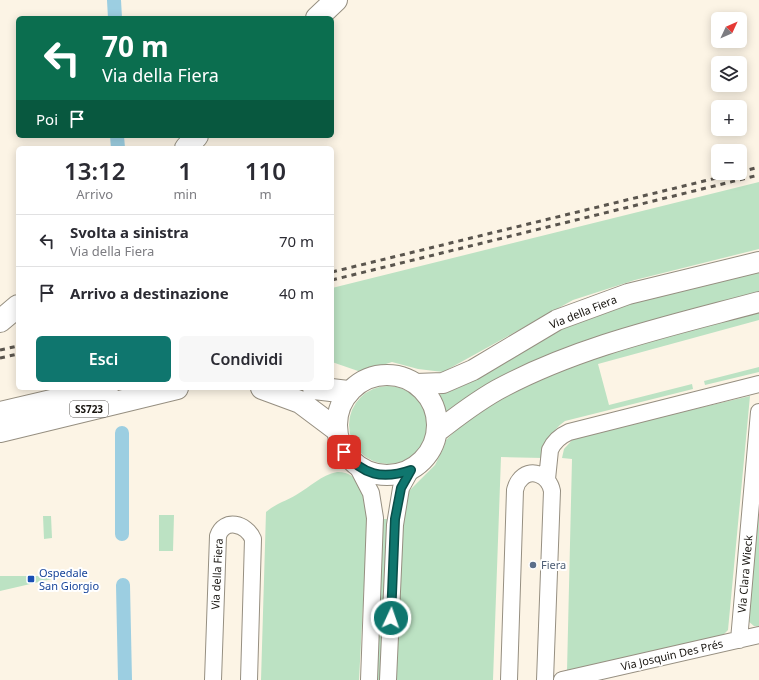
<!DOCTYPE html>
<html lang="it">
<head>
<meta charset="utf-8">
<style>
  body { margin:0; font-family:"Noto Sans",sans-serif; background:#f7f7f7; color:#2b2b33; height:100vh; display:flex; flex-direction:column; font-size:15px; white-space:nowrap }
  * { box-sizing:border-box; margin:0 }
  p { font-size:13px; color:#7c7c81 }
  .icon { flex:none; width:22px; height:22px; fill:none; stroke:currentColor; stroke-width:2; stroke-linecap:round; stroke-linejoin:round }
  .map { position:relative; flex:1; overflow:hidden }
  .drawer { position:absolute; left:16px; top:146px; width:318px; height:244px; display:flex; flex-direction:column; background:#fff; border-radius:6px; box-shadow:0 2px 10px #0003 }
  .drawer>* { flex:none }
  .top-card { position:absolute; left:16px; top:16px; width:318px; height:122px; border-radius:6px; box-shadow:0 2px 10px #0003; background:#0b6e4f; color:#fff; overflow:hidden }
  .needle { width:26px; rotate:46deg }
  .tools { position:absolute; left:711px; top:12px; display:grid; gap:8px }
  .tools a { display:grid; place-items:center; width:36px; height:36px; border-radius:6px; background:#fff; box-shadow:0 2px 10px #0003; font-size:20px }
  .pin { position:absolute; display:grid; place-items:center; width:34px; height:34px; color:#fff; margin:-17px; border-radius:8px; box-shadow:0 2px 6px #0006 }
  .me { position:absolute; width:44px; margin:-22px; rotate:3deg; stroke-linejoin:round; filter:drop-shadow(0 0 3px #0008) }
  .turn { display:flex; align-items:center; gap:14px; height:84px; padding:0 20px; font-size:18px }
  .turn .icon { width:52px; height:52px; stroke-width:2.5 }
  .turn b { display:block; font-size:28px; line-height:34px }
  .then { display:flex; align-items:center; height:38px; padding:0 20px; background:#0003; gap:8px; font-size:15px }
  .eta { display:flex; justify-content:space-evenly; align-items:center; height:68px; text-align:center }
  .eta b { font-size:24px; font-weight:600; line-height:28px }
  .button { display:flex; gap:8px; margin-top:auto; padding:8px 20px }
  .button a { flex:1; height:46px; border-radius:6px; background:#0f766e; color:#fff; font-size:16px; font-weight:600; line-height:46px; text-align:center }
  .button a+a { background:#f7f7f7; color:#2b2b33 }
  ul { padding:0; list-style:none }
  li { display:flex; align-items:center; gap:12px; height:52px; padding:0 20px; border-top:1px solid #e1e1e2 }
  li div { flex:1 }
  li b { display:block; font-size:15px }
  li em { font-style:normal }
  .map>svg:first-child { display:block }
</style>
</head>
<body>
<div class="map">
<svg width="759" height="680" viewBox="0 0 759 680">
  <rect width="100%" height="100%" fill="#fcf4e5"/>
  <path fill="#bce2c3" d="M759,182v67l-124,31 -62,20 -130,72 -25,-3 -26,-7 -31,10 -29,-10v-74z
    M759,270v25l-313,120 -8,-20c42,-11 73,-44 111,-62 66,-31 140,-45 210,-63z
    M759,312v8l-161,44 11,41 83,-21 1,5 -128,32c-14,10 -18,21 -22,37l-42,-1 -8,223h-98l6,-157 5,-24 3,-8 26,-26 9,-18 2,-7 16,-16 32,-22 53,-26 60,-23z
    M759,367v5l-54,13 -1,-4z
    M349 425a39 39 0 1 1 78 0a39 39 0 1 1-78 0Z
    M750,396l-22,234 -7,7 -154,34 5,-212 -10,-1 2,-9 11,-12z
    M337,472c22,-1 27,22 31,39l-9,169h-98l5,-168c9,-8 20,-11 30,-17 14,-8 25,-20 41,-23z
    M759,501v125h-5l-6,-5z
    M159,515h15l-1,36h-14z
    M43,516h8l1,22 -8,1z
    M381,519h6l-6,161h-7z
    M0,576h51l1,3 -52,12z"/>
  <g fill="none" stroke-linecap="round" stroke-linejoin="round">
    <path stroke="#9ccee1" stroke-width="14" d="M114,0l1,18
      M117,136l1,12
      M122,433v101
      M123,585l2,95"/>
    <g stroke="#968f81" stroke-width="18">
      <path id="minor" d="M357,466l14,27 4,25 -6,162
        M547,479l3,-29c4,-9 10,-14 19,-18l190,-48
        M739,640l20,-228
        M213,680l5,-144c6,-18 28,-13 35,3l-4,141
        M388,680l7,-155 6,-37 10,-18
        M509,680l6,-190c1,-3 2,-7 4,-9 11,-15 30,-6 33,10l-7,189
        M562,680l197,-45"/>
    </g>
    <g stroke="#968f81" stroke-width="22">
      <path id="tertiary" d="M337 425a50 50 0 1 1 100 0a50 50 0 1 1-100 0Z
        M416,384l27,-1 30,-13 84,-50 71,-26 131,-32
        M437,432c19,-15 39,-30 60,-42 81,-44 173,-64 262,-88"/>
    </g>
    <g stroke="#968f81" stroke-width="24">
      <path id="trunk" d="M317,18l19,-18
        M186,148l11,-12
        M0,321l18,-15
        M262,388l38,14 36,27
        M314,388l34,4
        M0,413l107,-25
        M0,431l177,-43"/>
    </g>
    <use href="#minor" stroke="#fff" stroke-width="16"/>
    <use href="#tertiary" stroke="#fff" stroke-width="20"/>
    <use href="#trunk" stroke="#fff" stroke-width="22"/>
    <path stroke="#5a554e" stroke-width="3" stroke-dasharray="5 5" stroke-linecap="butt" d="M740,172l19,-5
      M332,272l405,-99
      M332,280l427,-105
      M0,350l18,-4
      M0,358l18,-4"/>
  </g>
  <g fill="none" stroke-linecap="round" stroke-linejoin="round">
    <g stroke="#0a4d48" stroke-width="10">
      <path id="route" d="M344,452c19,23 38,28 67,18l-10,18 -6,31 -4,99"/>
    </g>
    <use href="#route" stroke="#0f766e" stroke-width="7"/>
  </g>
  <circle fill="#5c6f8a" stroke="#fff" stroke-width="1.5" cx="533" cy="565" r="4"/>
  <rect fill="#1a4fb4" stroke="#fff" stroke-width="1.5" x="27" y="575" width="8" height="8" rx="2"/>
  <g text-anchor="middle" stroke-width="4" stroke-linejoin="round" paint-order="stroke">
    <rect fill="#fff" stroke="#5d5a57" stroke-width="1" x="70" y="401" width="38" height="16" rx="3"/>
    <g font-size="10" font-weight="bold" fill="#17140f">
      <text x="89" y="413">SS723</text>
    </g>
    <g font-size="11" fill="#17140f" stroke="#fff">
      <text transform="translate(583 312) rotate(-22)" y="4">Via della Fiera</text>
      <text transform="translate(217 574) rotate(-87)" y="4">Via della Fiera</text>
      <text transform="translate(745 574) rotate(-85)" y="4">Via Clara Wieck</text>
      <text transform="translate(672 655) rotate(-13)" y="4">Via Josquin Des Prés</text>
    </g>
    <g font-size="11" fill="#4e5e75" stroke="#fff" text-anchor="start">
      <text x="541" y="569">Fiera</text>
    </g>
    <g font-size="11" fill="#164399" stroke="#fff" text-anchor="start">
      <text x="39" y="577">Ospedale<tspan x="39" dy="13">San Giorgio</tspan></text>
    </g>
  </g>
</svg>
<div class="tools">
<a><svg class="needle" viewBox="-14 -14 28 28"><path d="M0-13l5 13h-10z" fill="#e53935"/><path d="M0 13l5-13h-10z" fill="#7c7c81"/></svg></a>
<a><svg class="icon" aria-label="layers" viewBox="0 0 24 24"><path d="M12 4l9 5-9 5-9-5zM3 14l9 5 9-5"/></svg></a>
<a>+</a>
<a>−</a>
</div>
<div class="pin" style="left:344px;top:452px;background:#d93025"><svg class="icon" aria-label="arrive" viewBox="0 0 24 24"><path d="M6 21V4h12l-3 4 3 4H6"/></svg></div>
<svg class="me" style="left:391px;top:618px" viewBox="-20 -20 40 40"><circle r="17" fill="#0f766e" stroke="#fff" stroke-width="3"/><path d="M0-11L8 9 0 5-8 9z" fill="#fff"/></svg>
<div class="top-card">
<div class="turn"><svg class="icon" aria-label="left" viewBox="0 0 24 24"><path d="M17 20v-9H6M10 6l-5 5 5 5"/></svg><div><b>70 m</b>Via della Fiera</div></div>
<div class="then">Poi<svg class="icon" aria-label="arrive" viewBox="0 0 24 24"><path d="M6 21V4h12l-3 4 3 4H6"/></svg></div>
</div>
<section class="drawer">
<div class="eta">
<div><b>13:12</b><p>Arrivo</p></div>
<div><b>1</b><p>min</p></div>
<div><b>110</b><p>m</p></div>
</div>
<ul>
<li><svg class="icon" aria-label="left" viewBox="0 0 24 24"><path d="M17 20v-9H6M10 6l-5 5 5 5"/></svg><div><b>Svolta a sinistra</b><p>Via della Fiera</p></div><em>70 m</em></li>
<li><svg class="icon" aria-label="arrive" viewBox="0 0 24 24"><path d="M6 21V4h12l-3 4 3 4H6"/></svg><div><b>Arrivo a destinazione</b></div><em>40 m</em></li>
</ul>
<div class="button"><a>Esci</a><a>Condividi</a></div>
</section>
</div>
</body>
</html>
